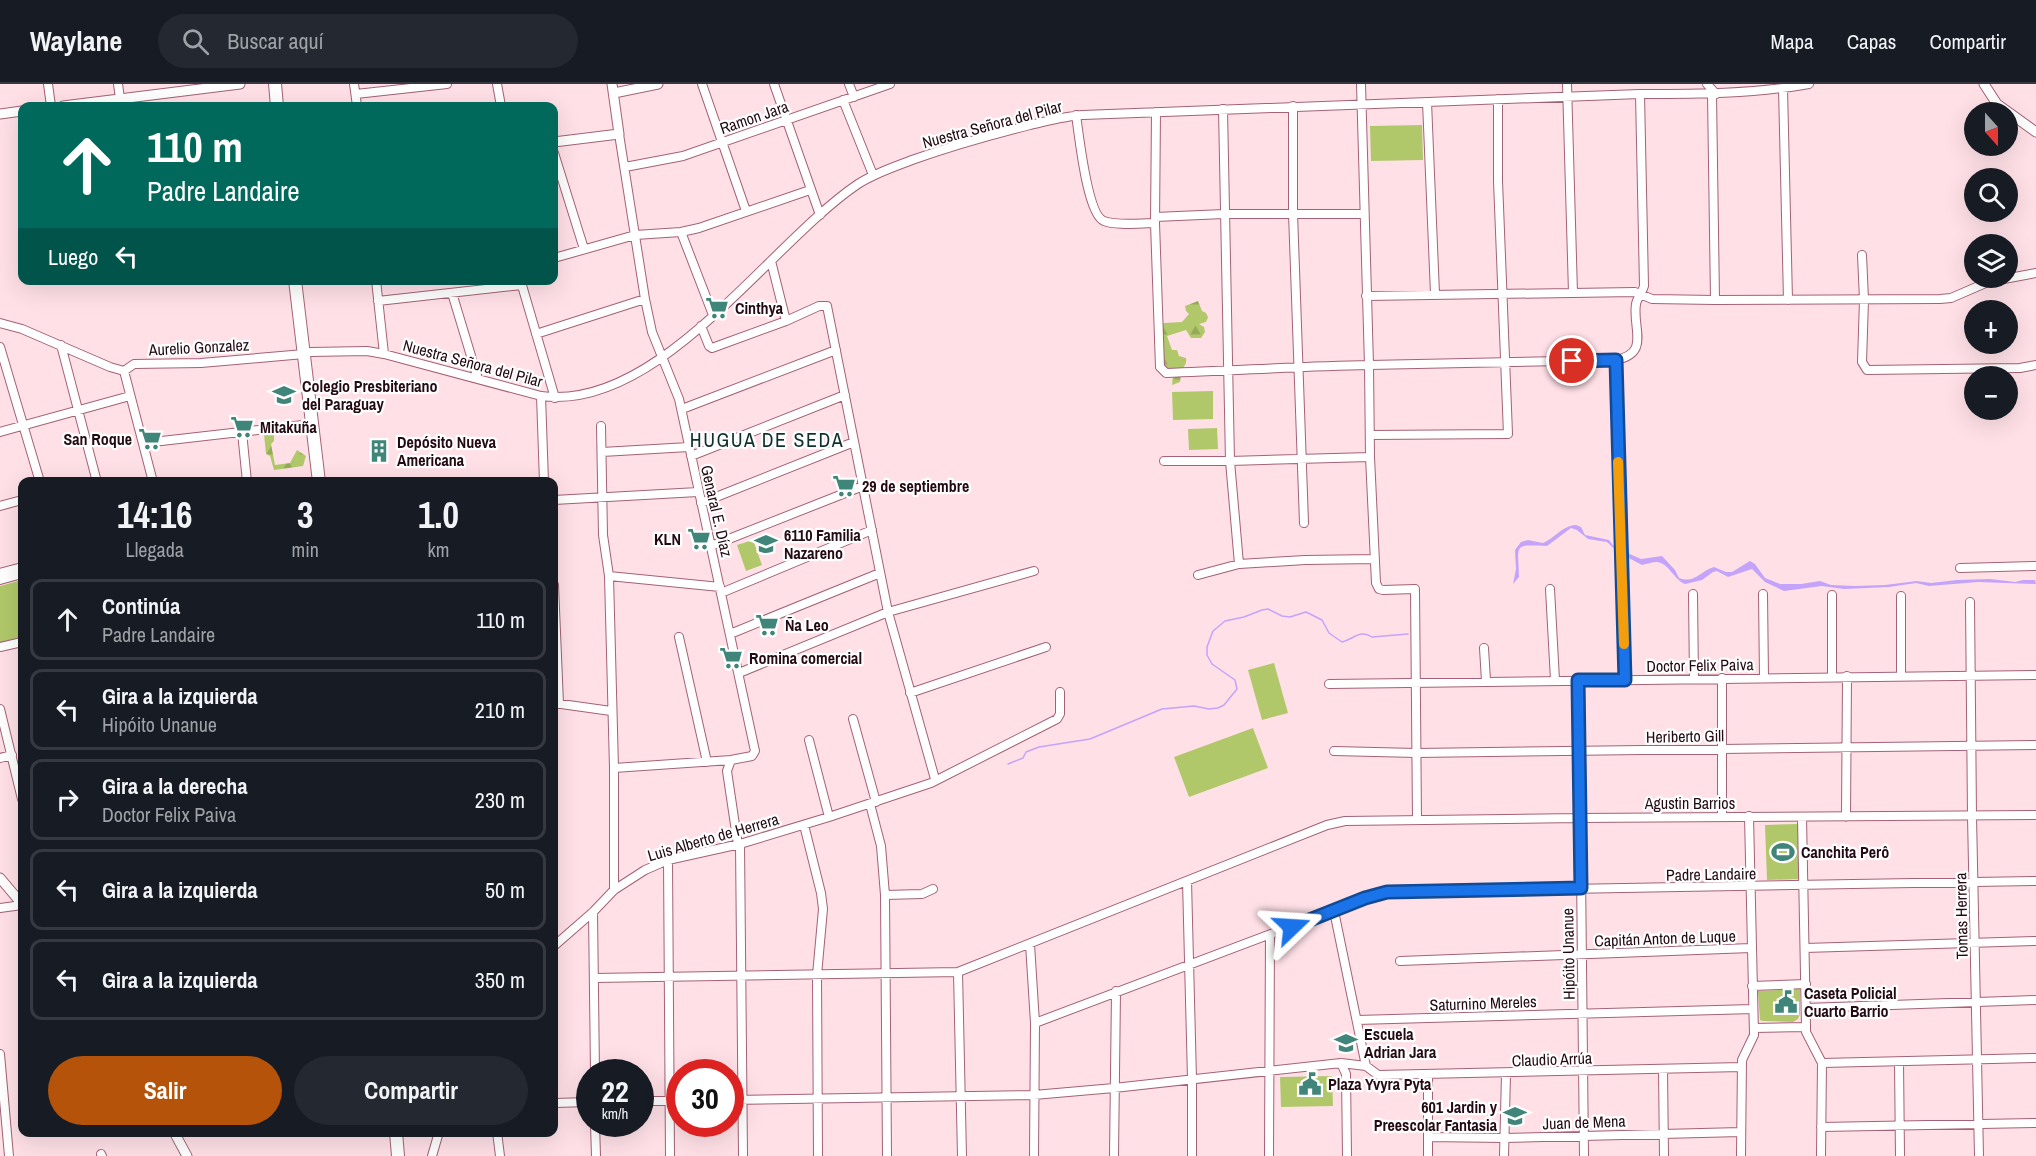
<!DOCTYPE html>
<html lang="es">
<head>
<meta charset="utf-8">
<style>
  body { margin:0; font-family:"Archivo Narrow",sans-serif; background:#242831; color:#f1f3f6; height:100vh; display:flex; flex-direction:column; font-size:22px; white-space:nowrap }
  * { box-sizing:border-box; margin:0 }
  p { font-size:20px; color:#9ea1a6 }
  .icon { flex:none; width:33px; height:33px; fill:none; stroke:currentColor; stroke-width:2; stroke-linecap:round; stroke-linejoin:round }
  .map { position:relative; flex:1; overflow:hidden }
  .panel { position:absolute; left:18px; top:393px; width:540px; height:660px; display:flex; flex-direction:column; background:#171b24; border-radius:12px; box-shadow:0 6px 24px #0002 }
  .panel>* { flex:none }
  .guide { position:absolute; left:18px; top:18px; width:540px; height:183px; border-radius:12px; box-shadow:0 6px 24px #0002; background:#00695c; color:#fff; overflow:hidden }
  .needle { width:39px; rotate:159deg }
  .controls { position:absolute; left:1964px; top:18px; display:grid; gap:12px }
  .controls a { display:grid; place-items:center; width:54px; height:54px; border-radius:50%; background:#171b24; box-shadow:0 6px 24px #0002; font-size:30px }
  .speed { position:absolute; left:576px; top:975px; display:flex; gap:12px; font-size:30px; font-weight:700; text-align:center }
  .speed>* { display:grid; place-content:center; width:78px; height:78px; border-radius:50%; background:#171b24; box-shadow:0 6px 24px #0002; line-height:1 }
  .speed small { font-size:15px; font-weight:400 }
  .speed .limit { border:9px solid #d22; background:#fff; color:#111 }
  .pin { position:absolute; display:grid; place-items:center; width:51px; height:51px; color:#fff; margin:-26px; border:3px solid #fff; border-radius:50%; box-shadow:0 2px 6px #0007 }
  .me { position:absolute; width:66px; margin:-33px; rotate:70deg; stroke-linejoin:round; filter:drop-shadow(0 0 4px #0008) }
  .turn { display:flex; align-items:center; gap:21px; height:126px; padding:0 30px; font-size:27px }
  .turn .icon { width:78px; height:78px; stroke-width:2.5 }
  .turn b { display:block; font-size:42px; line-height:51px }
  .then { display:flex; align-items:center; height:57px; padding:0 30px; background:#0003; gap:12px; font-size:22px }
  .eta { display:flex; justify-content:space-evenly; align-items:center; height:102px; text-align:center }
  .eta b { font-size:36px; font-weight:800; line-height:42px }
  .action { display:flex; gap:12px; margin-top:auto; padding:12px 30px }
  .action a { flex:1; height:69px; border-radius:36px; background:#b45309; color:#fff; font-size:24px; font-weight:800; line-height:69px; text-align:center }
  .action a+a { background:#242831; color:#f1f3f6 }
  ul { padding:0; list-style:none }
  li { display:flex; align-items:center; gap:18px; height:81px; margin:0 12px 9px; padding:0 18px; border:3px solid #363941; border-radius:12px }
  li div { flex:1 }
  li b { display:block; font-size:22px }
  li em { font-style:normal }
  header { display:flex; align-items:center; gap:36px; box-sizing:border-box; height:84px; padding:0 30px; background:#171b24; border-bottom:2px solid #363941 }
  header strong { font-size:28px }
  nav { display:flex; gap:33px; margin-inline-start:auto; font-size:21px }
  .search { width:420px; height:54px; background:#242831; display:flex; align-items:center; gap:15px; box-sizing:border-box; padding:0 21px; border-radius:33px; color:#9ea1a6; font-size:22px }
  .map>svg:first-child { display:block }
</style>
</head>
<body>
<header>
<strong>Waylane</strong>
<div class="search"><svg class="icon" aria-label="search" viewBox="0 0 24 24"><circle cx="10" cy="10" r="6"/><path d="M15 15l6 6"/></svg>Buscar aquí</div>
<nav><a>Mapa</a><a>Capas</a><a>Compartir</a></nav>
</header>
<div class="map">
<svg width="2036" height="1072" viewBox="0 0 2036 1072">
  <defs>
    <pattern id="forest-firs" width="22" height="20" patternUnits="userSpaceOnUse" patternTransform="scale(1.5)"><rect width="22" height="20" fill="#b0c869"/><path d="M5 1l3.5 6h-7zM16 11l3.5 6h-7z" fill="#97aa5a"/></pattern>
  </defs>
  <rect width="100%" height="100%" fill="#ffe0e7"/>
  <path fill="#b0c869" d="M1422,41l1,35 -52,1 -1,-35z
    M1213,307v28l-40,1 -1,-28z
    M1217,344l1,21 -29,1 -1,-21z
    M753,456l9,25 -16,6 -9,-26z
    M22,496v57l-22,5v-56z
    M1274,579l14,50 -26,7 -14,-50z
    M1253,644l15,40 -79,29 -15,-40z
    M1798,740l2,55 -33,1 -2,-55z
    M1800,905v25l-2,5 -5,3 -30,-1 -3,-1 -2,-29z
    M1332,992l1,30 -52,1 -1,-30z"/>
  <path fill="url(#forest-firs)" d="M1198,217l4,10 4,2 2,4 -2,5 -7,2 5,3 1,5 -4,6h-10l-5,-8 -19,6 5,14h5l2,6 7,2c1,7 -2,7 -4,13 -2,3 -1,8 -2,11l-8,3 1,-11 -7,-2 -4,-7 2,-3 -3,-4 -2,-14h-5v-2l3,-3 -2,-13 9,-3 18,-1 7,-8 -3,-3 -1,-5z
    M269,346l5,2v9l-3,3 4,21 15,-2 7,-13 9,6 -3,10 -29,4 -4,-14 -4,-2 -2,-20z"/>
  <path fill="#c4a3fa" d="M1576,441l5,2 4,8 24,5 9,12 -11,-10 -19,-3 -11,-9 -6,-2 -24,18c-34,-1 -29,-3 -28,31l-6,7 3,-15 -1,-19 6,-8 7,-2 15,3c12,-5 19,-17 33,-18z
    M1625,468l16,7 21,-3 13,14 4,8c16,6 21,-7 35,-11l12,5h6l18,-11 5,3 10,14 15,6h21l19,-3 11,4 24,1 30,-1 32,-4 14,2 26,-3 33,-1 25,3 8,-2h12l1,4 -58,-2 -49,4 -13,-3 -27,4 -45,2 -22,-3 -38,5 -19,-9 -13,-13 -24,8 -11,-6 -4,1 -11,8 -17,4c-12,-5 -15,-20 -28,-22 -5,0 -10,2 -15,3l-17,-9z"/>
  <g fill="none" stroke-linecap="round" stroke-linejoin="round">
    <path stroke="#c4a3fa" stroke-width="1.5" d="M1008,680l15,-6 3,-6 13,-5 51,-8 72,-30 32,-3 15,3 9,-1 6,-3 13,-16 -2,-9 -23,-16 -5,-9v-8l6,-16 12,-10 19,-4 18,-7 6,-1 14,7 8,1 16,-5 16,8 7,13 13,9c12,-3 18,-13 30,-5l36,-3"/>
    <g stroke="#a36275" stroke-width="10">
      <path id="minor" d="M48,0l3,22
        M118,0l3,22
        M354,0l3,22
        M497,0l4,22
        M702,0l44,127
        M774,0l46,131
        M849,0l5,13
        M1567,0l6,209
        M1707,0l9,10
        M1783,4l5,212
        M356,10l91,-10
        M1712,10l3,206
        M843,16l30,75
        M1427,18l8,192
        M1293,22v107l11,310
        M1223,25l7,352 9,103
        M1156,28l-1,111 5,144 6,6c67,-2 135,-7 203,-8l-8,-281
        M1076,31c3,19 11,100 28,106 12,5 37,2 51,2
        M554,69l30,96
        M625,83l58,-11 207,-72
        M1155,133l69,-3h139
        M681,148l32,83
        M1862,171l2,45 -2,62 5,8 153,-2 16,-3
        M554,174l81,-23 46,-3 18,-4 111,-38
        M771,177l15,60
        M376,196l8,74
        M521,198l34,116
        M452,209l26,86
        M1366,212l269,-4 17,7 63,1 225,-1 11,-1 37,-16 48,-9
        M378,217l144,-16
        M0,239l22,6 88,38 14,4 10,-7 67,-1 103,-9 6,-2 57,-1 17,3 157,42c118,16 228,-152 317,-212 17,-11 36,-17 54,-24 39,-14 78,-25 118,-35 18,-4 35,-9 53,-10l557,-21c57,0 113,0 169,-10
        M701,242l8,20 3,2 74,-27 33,-15h8l61,306 47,167
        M536,250l109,-35
        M61,261l36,137
        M0,263l40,135
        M1615,276l10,320
        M124,287l29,111
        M541,312l3,86
        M682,325l154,-59
        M601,342l2,109 6,41 5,192v122
        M0,348l130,-36
        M242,348l5,50
        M1370,351l138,-1 -10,-253v-82
        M144,359l168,-19
        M602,368l87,-5
        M691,372l154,-61
        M1164,377h66l140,-4
        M554,416l144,-8
        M701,419l153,-61
        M0,422l22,-6
        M711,462l152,-60
        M1960,484l76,-2
        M0,489l22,-6
        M1198,491l41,-11 66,-4 70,-1
        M609,492l111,11
        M0,496l22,-6
        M554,501l5,119
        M1550,505l5,91
        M721,509l151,-63
        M1693,510l1,85
        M1763,510l1,84
        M1832,511v82
        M1901,512v80
        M1970,518l2,214 7,340
        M730,550l150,-61
        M679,553l28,125
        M0,563l22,-5
        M1484,564l2,33
        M739,589l149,-61 146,-41
        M1579,596l5,476
        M1329,600l707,-9
        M910,609l136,-46
        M554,619l57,8
        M0,625l22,90
        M853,635l23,83
        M809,656l20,77
        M1334,667l82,2 620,-8
        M0,674l12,-3
        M731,676l-4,11 11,74
        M614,684l117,-8 21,-4 3,-5 -76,-352 -27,-67 -7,-33 -26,-165
        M870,720l11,42 4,49 2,261
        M1722,733v-139
        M1802,733l4,210v5l16,31 -1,93
        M1846,733l1,-141
        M1417,736l-2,-231 -32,1 -4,-1 -3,-6 -6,-126 -1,-92 246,-5c36,-6 17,-32 21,-56 1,-6 6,-11 8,-18l-4,-192
        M804,741l17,68 2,16 -6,66 1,181
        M740,760l3,312
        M668,776l2,296
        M1187,797l5,198v77
        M885,811l37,-1 11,-5
        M0,824l22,-3
        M1334,827l32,155 12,9 364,-8
        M593,828l2,160
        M1030,860l5,79 -1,133
        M554,862l39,-34 21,-22 31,-20 23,-10 72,-16 89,-27 102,-34 126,-64 3,-5v-22
        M1805,864l231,-7
        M1400,877l351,-13
        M958,888l4,184
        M594,894l364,-6 369,-147 18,-4 234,-3 457,-3
        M1752,902l54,-2
        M1806,924l230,-8
        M1357,936l396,-11
        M1035,939l331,-125 21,-6 649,-11
        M1754,944l52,-1
        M0,970l9,102
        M1899,978l1,94
        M1341,979l5,11 1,82
        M1822,979l214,-5
        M1663,985l1,87
        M1428,991v81
        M730,1016l304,-5 80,-7 227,-25 25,3
        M640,1017h40
        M554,1019l36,-1
        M595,1040l1,32
        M1821,1043l215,-4
        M497,1048l3,24
        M1428,1053l76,1 237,-6
        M101,1070l1,2
        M432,1072l7,-24
        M1114,1072l2,-165
        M1269,1072l1,-221
        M1504,1072l2,-82
        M1741,1072l1,-96 12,-25 -5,-219"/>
    </g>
    <g stroke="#a36275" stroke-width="11">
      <path id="tertiary" d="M1984,0l13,20 39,28
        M614,9l44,-9
        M63,22l177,-22
        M0,30l22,-3
        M554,58l65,-8 -7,-50
        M0,794l22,26
        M174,1048l13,24"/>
    </g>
    <g stroke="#a36275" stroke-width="14">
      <path id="primary" d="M275,0l2,22
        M295,196l24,202
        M396,1048l2,24"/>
    </g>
    <use href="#minor" stroke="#fff" stroke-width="8"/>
    <use href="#tertiary" stroke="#fff" stroke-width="9"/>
    <use href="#primary" stroke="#fff" stroke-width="12"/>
  </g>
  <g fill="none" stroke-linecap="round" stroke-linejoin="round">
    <g stroke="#114b97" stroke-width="15">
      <path id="route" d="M1292,843l73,-29 22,-6 194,-4 -3,-208h47l-9,-320 -44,1"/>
    </g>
    <use href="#route" stroke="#1a73e8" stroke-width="10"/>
    <path stroke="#f59e0b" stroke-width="10" d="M1618,378l6,182"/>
  </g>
  <defs>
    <g id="supermarket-bare" transform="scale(1.8)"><path d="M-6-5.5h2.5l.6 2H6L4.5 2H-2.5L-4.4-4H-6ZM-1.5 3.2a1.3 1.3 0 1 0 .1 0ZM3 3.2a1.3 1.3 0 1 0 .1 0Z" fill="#408579" stroke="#fff" stroke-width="2.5" paint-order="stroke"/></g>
    <g id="school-bare" transform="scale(1.8)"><path d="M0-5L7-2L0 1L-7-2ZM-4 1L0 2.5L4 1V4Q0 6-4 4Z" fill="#408579" stroke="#fff" stroke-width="2.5" paint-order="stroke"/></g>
    <g id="building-bare" transform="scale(1.8)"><path d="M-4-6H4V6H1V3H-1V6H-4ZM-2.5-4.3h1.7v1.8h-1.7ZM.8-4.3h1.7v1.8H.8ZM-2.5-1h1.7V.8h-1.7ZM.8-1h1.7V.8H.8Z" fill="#408579" stroke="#fff" stroke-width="2.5" paint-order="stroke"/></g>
    <g id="stadium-bare" transform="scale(1.8)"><path d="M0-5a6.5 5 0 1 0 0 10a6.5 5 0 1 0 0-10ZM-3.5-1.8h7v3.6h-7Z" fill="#408579" stroke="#fff" stroke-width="2.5" paint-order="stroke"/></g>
    <g id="civic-bare" transform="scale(1.8)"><path d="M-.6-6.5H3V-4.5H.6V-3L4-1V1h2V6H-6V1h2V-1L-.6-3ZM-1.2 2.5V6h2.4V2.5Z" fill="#408579" stroke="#fff" stroke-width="2.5" paint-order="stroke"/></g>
  </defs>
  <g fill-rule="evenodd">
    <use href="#supermarket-bare" x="717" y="224"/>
    <use href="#school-bare" x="284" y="311"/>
    <use href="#supermarket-bare" x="242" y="343"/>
    <use href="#supermarket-bare" x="150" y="355"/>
    <use href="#building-bare" x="379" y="367"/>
    <use href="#supermarket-bare" x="844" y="402"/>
    <use href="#supermarket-bare" x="699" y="455"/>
    <use href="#school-bare" x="766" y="460"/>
    <use href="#supermarket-bare" x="767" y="541"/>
    <use href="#supermarket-bare" x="731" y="574"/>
    <use href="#stadium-bare" x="1783" y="768"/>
    <use href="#civic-bare" x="1786" y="918"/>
    <use href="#school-bare" x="1346" y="959"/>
    <use href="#civic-bare" x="1310" y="1000"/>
    <use href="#school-bare" x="1515" y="1032"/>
  </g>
  <g text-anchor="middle" stroke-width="4.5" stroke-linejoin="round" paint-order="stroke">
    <g font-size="16" fill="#240b13" stroke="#fff">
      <text transform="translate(754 33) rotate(-19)" y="6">Ramon Jara</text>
      <text transform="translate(992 40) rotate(-15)" y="6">Nuestra Señora del Pilar</text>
      <text transform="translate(199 263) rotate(-3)" y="6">Aurelio Gonzalez</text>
      <text transform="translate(473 279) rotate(15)" y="6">Nuestra Señora del Pilar</text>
      <text transform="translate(717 427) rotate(77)" y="6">Genaral E. Díaz</text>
      <text transform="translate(1700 581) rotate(-1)" y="6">Doctor Felix Paiva</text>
      <text transform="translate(1685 652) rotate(-1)" y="6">Heriberto Gill</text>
      <text x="1690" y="725">Agustin Barrios</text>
      <text transform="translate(713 753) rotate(-16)" y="6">Luis Alberto de Herrera</text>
      <text transform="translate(1711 790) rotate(-1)" y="6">Padre Landaire</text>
      <text transform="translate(1961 832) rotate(-91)" y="6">Tomas Herrera</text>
      <text transform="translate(1665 854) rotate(-2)" y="6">Capitán Anton de Luque</text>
      <text transform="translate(1568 870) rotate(-91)" y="6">Hipóito Unanue</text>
      <text transform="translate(1483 919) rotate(-2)" y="6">Saturnino Mereles</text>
      <text transform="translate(1552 975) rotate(-2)" y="6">Claudio Arrúa</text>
      <text transform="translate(1584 1038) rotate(-2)" y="6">Juan de Mena</text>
    </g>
    <g font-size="16" font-weight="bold" fill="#240b13" stroke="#fff" text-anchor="start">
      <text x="735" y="230">Cinthya</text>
      <text x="302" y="308">Colegio Presbiteriano<tspan x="302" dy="18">del Paraguay</tspan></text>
      <text x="260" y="349">Mitakuña</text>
      <text x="132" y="361" text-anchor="end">San Roque</text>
      <text x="397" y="364">Depósito Nueva<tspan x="397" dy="18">Americana</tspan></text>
      <text x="862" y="408">29 de septiembre</text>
      <text x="784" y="457">6110 Familia<tspan x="784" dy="18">Nazareno</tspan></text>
      <text x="681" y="461" text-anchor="end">KLN</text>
      <text x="785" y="547">Ña Leo</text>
      <text x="749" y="580">Romina comercial</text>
      <text x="1801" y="774">Canchita Perô</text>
      <text x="1804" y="915">Caseta Policial<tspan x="1804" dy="18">Cuarto Barrio</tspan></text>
      <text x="1364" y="956">Escuela<tspan x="1364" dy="18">Adrian Jara</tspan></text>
      <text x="1328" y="1006">Plaza Yvyra Pyta</text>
      <text x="1497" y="1029" text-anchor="end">601 Jardin y<tspan x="1497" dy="18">Preescolar Fantasia</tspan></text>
    </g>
    <g font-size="20" letter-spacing="1.5" fill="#0f312b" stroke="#fff">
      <text x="767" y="363">HUGUA DE SEDA</text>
    </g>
  </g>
</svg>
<div class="controls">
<a><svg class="needle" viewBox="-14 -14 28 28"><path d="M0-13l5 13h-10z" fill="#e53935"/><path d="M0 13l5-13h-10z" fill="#9ea1a6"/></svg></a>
<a><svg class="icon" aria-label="search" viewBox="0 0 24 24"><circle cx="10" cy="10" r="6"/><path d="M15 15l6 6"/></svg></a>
<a><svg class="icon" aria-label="layers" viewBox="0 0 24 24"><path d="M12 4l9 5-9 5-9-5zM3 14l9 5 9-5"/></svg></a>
<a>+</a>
<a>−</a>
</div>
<div class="speed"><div>22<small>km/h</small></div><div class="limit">30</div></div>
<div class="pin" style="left:1572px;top:277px;background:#d93025"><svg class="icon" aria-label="arrive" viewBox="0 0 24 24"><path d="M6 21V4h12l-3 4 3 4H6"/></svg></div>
<svg class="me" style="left:1292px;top:843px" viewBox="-20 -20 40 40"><path d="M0-17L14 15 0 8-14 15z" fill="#1a73e8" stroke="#fff" stroke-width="4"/></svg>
<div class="guide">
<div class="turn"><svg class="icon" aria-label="ahead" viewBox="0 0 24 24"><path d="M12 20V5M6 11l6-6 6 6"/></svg><div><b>110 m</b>Padre Landaire</div></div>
<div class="then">Luego<svg class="icon" aria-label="left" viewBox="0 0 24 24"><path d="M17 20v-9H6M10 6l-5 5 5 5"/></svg></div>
</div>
<section class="panel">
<div class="eta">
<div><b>14:16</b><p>Llegada</p></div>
<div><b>3</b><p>min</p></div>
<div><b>1.0</b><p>km</p></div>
</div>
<ul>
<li><svg class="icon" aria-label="ahead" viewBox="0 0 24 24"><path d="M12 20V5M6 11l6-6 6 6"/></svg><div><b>Continúa</b><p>Padre Landaire</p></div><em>110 m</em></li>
<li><svg class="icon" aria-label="left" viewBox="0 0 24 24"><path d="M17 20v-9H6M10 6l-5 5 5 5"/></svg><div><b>Gira a la izquierda</b><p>Hipóito Unanue</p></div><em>210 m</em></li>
<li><svg class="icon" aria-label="right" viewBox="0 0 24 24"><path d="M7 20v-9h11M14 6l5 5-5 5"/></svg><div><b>Gira a la derecha</b><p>Doctor Felix Paiva</p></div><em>230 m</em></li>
<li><svg class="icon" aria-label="left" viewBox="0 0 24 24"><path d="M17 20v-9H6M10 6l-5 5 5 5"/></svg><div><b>Gira a la izquierda</b></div><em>50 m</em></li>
<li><svg class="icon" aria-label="left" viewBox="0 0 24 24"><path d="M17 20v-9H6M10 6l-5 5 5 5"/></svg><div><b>Gira a la izquierda</b></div><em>350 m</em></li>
</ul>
<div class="action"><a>Salir</a><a>Compartir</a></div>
</section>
</div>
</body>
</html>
